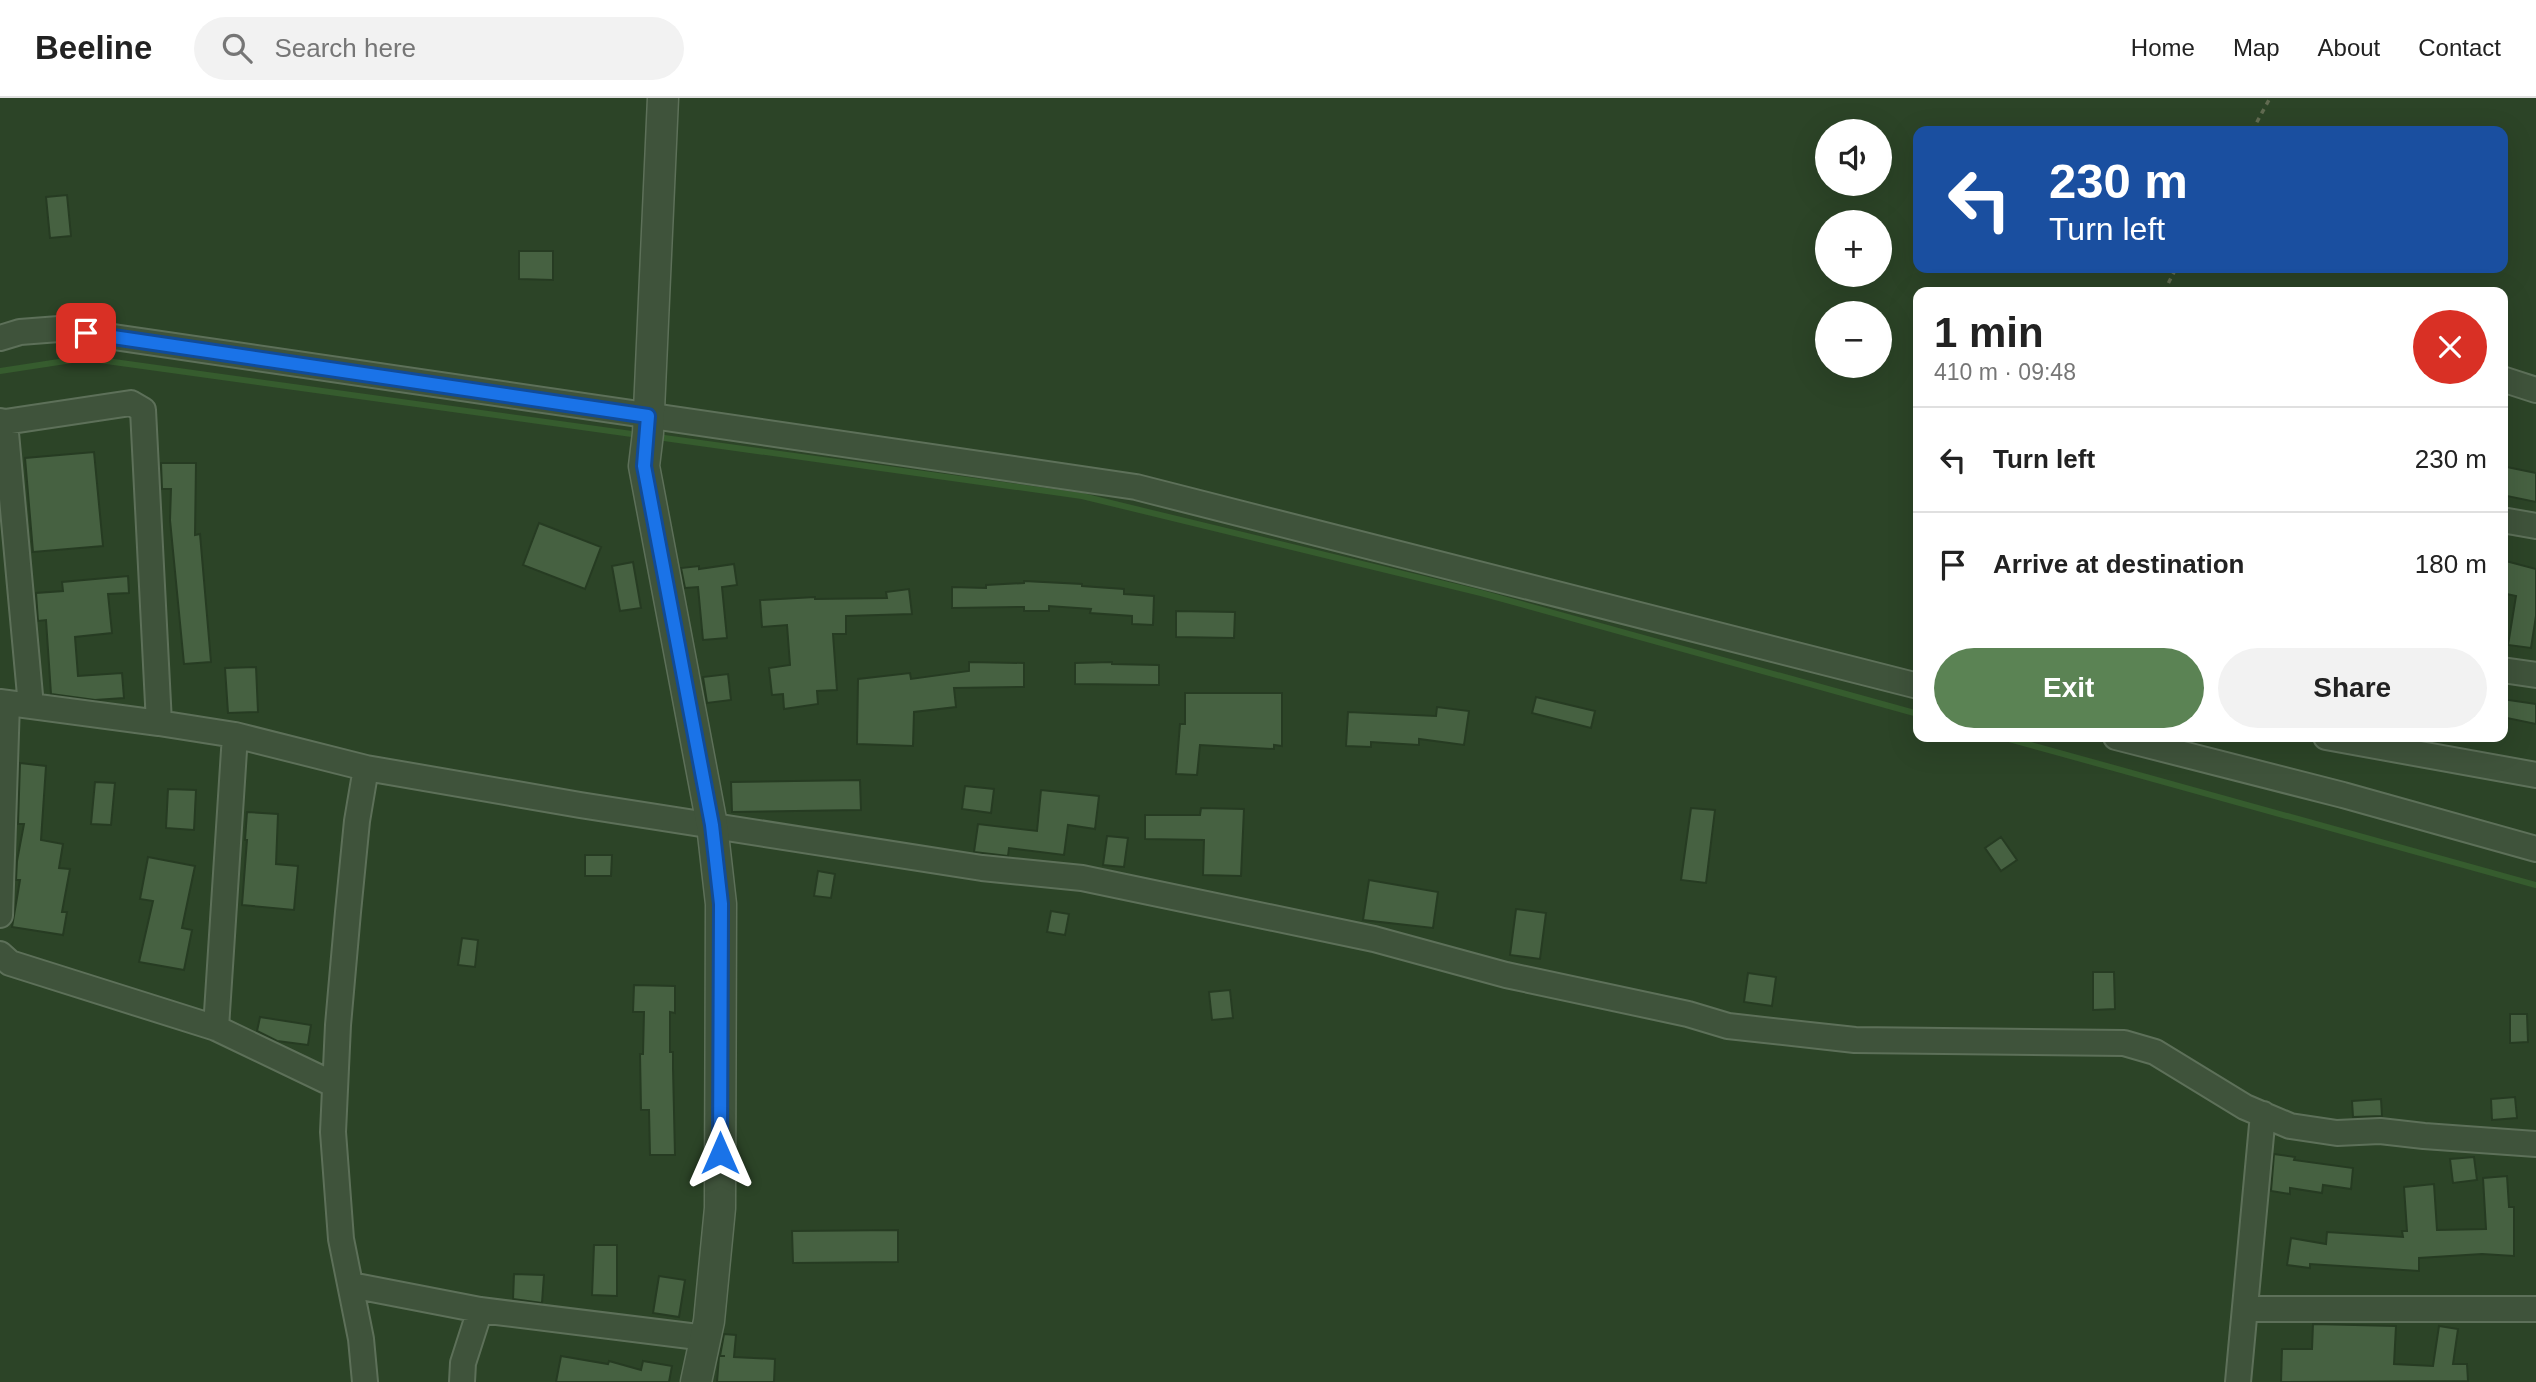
<!DOCTYPE html>
<html lang="en">
<head>
<meta charset="utf-8">
<style>
  body { margin:0; font-family:Helvetica,sans-serif; background:#f2f2f2; color:#222; height:100vh; display:flex; flex-direction:column; font-size:26px; white-space:nowrap }
  * { box-sizing:border-box; margin:0 }
  p { font-size:23px; color:#767676 }
  .icon { flex:none; width:38px; height:38px; fill:none; stroke:currentColor; stroke-width:2; stroke-linecap:round; stroke-linejoin:round }
  .map { position:relative; flex:1; overflow:hidden }
  .sheet { position:absolute; left:1913px; top:189px; width:595px; height:455px; display:flex; flex-direction:column; background:#fff; border-radius:14px; box-shadow:0 7px 28px #0002 }
  .sheet>* { flex:none }
  .top-card { position:absolute; left:1913px; top:28px; width:595px; height:147px; border-radius:14px; box-shadow:0 7px 28px #0002; background:#1a4fa0; color:#fff; overflow:hidden }
  .controls { position:absolute; left:1815px; top:21px; display:grid; gap:14px }
  .controls a { display:grid; place-items:center; width:77px; height:77px; border-radius:50%; background:#fff; box-shadow:0 7px 28px #0002; font-size:35px }
  .pin { position:absolute; display:grid; place-items:center; width:60px; height:60px; color:#fff; margin:-30px; border-radius:14px; box-shadow:0 4px 10px #0006 }
  .me { position:absolute; width:77px; margin:-38px; rotate:0deg; stroke-linejoin:round; filter:drop-shadow(0 0 5px #0008) }
  .turn { display:flex; align-items:center; gap:24px; height:147px; padding:0 21px; font-size:32px }
  .turn .icon { width:91px; height:91px; stroke-width:2.5 }
  .turn b { display:block; font-size:49px; line-height:60px }
  .round { display:grid; place-items:center; flex:none; width:74px; height:74px; border-radius:37px; background:#f2f2f2 }
  .overview { display:flex; align-items:center; justify-content:space-between; height:119px; padding:0 21px }
  h1 { font-size:42px; font-weight:700; line-height:52px }
  .cta { display:flex; gap:14px; margin-top:auto; padding:14px 21px }
  .cta a { flex:1; height:80px; border-radius:42px; background:#5b8354; color:#fff; font-size:28px; font-weight:700; line-height:80px; text-align:center }
  .cta a+a { background:#f2f2f2; color:#222 }
  ul { padding:0; list-style:none }
  li { display:flex; align-items:center; gap:21px; height:105px; padding:0 21px; border-top:2px solid #e0e0e0 }
  li div { flex:1 }
  li b { display:block; font-size:26px }
  li em { font-style:normal }
  header { display:flex; align-items:center; gap:42px; box-sizing:border-box; height:98px; padding:0 35px; background:#fff; border-bottom:2px solid #e0e0e0 }
  header strong { font-size:33px }
  nav { display:flex; gap:38px; margin-inline-start:auto; font-size:24px }
  .search { width:490px; height:63px; background:#f2f2f2; display:flex; align-items:center; gap:18px; box-sizing:border-box; padding:0 24px; border-radius:38px; color:#767676; font-size:26px }
  .map>svg:first-child { display:block }
</style>
</head>
<body>
<header>
<strong>Beeline</strong>
<div class="search"><svg class="icon" aria-label="search" viewBox="0 0 24 24"><circle cx="10" cy="10" r="6"/><path d="M15 15l6 6"/></svg>Search here</div>
<nav><a>Home</a><a>Map</a><a>About</a><a>Contact</a></nav>
</header>
<div class="map">
<svg width="2536" height="1284" viewBox="0 0 2536 1284">
  <rect width="100%" height="100%" fill="#2c4427"/>
  <g fill="none" stroke-linecap="round" stroke-linejoin="round">
    <path stroke="#365c2e" stroke-width="6" d="M0,273l85,-13 554,77
      M657,339l425,59 399,97 437,121
      M2002,639l534,148"/>
  </g>
  <path fill="#466141" stroke="#263b22" stroke-width="2" d="M67,97l4,41 -21,2 -4,-41z
    M519,153h34v29l-34,-1z
    M94,354l9,94 -70,6 -8,-94z
    M161,365h35l-1,72 5,-1 11,128 -27,2 -14,-144 1,-31h-9z
    M2502,368l34,7v29l-34,-7z
    M539,425l62,24 -16,42 -62,-24z
    M2502,462l34,9v47l-5,32 -23,-3 8,-49 -14,-3z
    M633,464l8,46 -21,3 -8,-45z
    M734,466l3,21 -15,2 5,51 -24,2 -5,-53 -13,1 -4,-20 18,-2v3z
    M128,478l1,17 -21,1 4,39 -37,4 3,39 44,-3 2,25 -29,2 -44,-6 -5,-74 -8,1 -2,-28 27,-2 -1,-9z
    M1024,483l58,3v2l42,3v5l30,2 -1,29 -21,-1v-8l-42,-3 1,-4 -42,-3v5h-25v-4l-72,1v-21l34,1v-3l38,-2z
    M909,491l3,25 -66,2v18h-13l4,56 -20,1 1,13 -34,5 -1,-15 -11,1 -3,-27 21,-3 -3,-40 -25,2 -2,-27 55,-3v2l72,-1 -1,-6z
    M1176,513l59,1 -1,26 -58,-1z
    M969,564l55,1v24l-70,1 2,19 -42,5 -1,34 -56,-2 1,-65 52,-6 1,6 58,-8z
    M1112,564v2l47,1v20l-84,-1v-21z
    M256,569l2,45 -30,1 -3,-45z
    M728,576l3,26 -24,3 -4,-26z
    M1185,595h97v53l-8,-1v4l-74,-4 -3,30 -21,-1 4,-50h5z
    M1536,599l59,14 -4,17 -59,-15z
    M2502,601l34,5v20l-34,-7z
    M1437,609l32,4 -5,34 -45,-6v6l-48,-3v5l-25,-1 2,-34 88,4z
    M20,665l26,3 -5,74 22,4 -4,24 11,1 -8,43h5l-4,23 -51,-8 8,-47h-4l1,-19 7,-37h-6z
    M860,682l1,30 -129,2 -1,-30z
    M95,684l20,1 -4,42 -20,-1z
    M965,688l29,3 -3,24 -29,-4z
    M168,691l28,1 -2,40 -28,-2z
    M1041,692l58,6 -4,33 -27,-4 -4,30 -55,-7 -1,8 -34,-4 4,-28 59,7z
    M1201,710l43,1 -3,67 -38,-1 1,-35 -59,-1v-24h55z
    M1691,710l24,2 -9,73 -25,-3z
    M247,714l31,2 -2,50 22,2 -4,44 -52,-5 5,-65h-2z
    M1107,738l21,2 -4,29 -21,-2z
    M2001,739l16,23 -16,11 -16,-23z
    M585,757h27l-1,21h-26z
    M148,759l47,9 -13,62 10,2 -8,40 -45,-8 14,-61 -13,-2z
    M818,773l17,3 -4,24 -17,-2z
    M1369,782l69,12 -5,36 -70,-8z
    M1516,811l30,4 -6,46 -30,-4z
    M1051,813l18,3 -4,21 -18,-3z
    M462,840l16,2 -3,27 -17,-2z
    M2093,874h21l1,37 -22,1z
    M1748,875l28,4 -4,29 -28,-4z
    M634,887l41,1v27l-5,-1v40h3v16l2,87h-25l-1,-45h-8l-1,-56h3l1,-42h-11z
    M1230,892l3,28 -21,2 -3,-28z
    M2510,916h17l1,28 -18,1z
    M260,919l51,8 -3,20 -31,-4 -20,-10z
    M2515,999l2,21 -25,2 -1,-21z
    M2381,1001l1,17 -29,1 -1,-16z
    M2274,1056l21,3 -1,3 59,8 -2,21 -28,-4 -1,8 -32,-5v6l-19,-3z
    M2474,1059l3,23 -24,3 -3,-24z
    M2507,1078l2,31h5v49l-32,-2 -63,4v13l-109,-7v4l-23,-3 4,-27 35,6 1,-12 76,5 -1,-6h5l-3,-44 30,-3 3,46 49,-1 -3,-51z
    M898,1132v32l-105,1 -1,-32z
    M594,1147h23v51l-25,-1z
    M514,1176l30,1 -2,28 -29,-4z
    M659,1178l26,4 -6,37 -26,-4z
    M2313,1226l83,2 -2,38 39,2 6,-40 19,3 -5,35h14l1,17 -187,1 1,-33h30z
    M724,1236l12,1 -2,22 41,2 -1,23h-57l2,-26h6h-5z
    M561,1258l47,8 1,-3 32,9 2,-9 29,5 -3,16h-113z"/>
  <g fill="none" stroke-linecap="round" stroke-linejoin="round">
    <g stroke="#5d7059" stroke-width="28">
      <path id="minor" d="M0,240l20,-6 39,-3 1077,158 782,199
        M2502,281l34,11
        M0,323l5,1 126,-19 12,7 16,313
        M5,324l26,284
        M2502,422l34,6
        M2502,572l34,5
        M0,604l159,21 76,12 131,33 214,37 402,63 100,10 292,61 132,36 182,39 40,12 127,14 269,3 31,9 90,55 45,19 47,7 43,-2 44,5 112,8
        M2116,639l227,58 193,54
        M2326,639l210,38
        M0,817l7,-212
        M0,856l10,9 206,65 119,57
        M216,930l19,-293
        M351,1187l129,25 226,28
        M2247,1211h289
        M365,1284l-4,-43 -20,-100 -8,-107 5,-107 10,-113 9,-91 9,-53
        M462,1284l1,-19 17,-53
        M2238,1284l25,-268"/>
    </g>
    <g stroke="#5d7059" stroke-width="33">
      <path id="tertiary" d="M663,0l-15,335 -4,33 68,359 9,79 -1,304 -11,113 -13,61"/>
    </g>
    <path stroke="#606a50" stroke-width="3.5" stroke-dasharray="5 5" stroke-linecap="butt" d="M2252,33l18,-33
      M2164,194l12,-24"/>
    <use href="#minor" stroke="#3f533b" stroke-width="24"/>
    <use href="#tertiary" stroke="#3f533b" stroke-width="30"/>
  </g>
  <g fill="none" stroke-linecap="round" stroke-linejoin="round">
    <g stroke="#114b97" stroke-width="18">
      <path id="route" d="M86,235l562,83 -4,50 68,359 9,79 -1,249"/>
    </g>
    <use href="#route" stroke="#1a73e8" stroke-width="12"/>
  </g>
</svg>
<div class="controls">
<a><svg class="icon" aria-label="sound" viewBox="0 0 24 24"><path d="M4 9h4l5-4v14l-5-4H4zM17 9q2 3 0 6"/></svg></a>
<a>+</a>
<a>−</a>
</div>
<div class="pin" style="left:86px;top:235px;background:#d93025"><svg class="icon" aria-label="arrive" viewBox="0 0 24 24"><path d="M6 21V4h12l-3 4 3 4H6"/></svg></div>
<svg class="me" style="left:720px;top:1055px" viewBox="-20 -20 40 40"><path d="M0-17L14 15 0 8-14 15z" fill="#1a73e8" stroke="#fff" stroke-width="4"/></svg>
<div class="top-card">
<div class="turn"><svg class="icon" aria-label="left" viewBox="0 0 24 24"><path d="M17 20v-9H6M10 6l-5 5 5 5"/></svg><div><b>230 m</b>Turn left</div></div>
</div>
<section class="sheet">
<div class="overview"><div><h1>1 min</h1><p>410 m · 09:48</p></div><a class="round" style="background:#d93025;color:#fff"><svg class="icon" aria-label="close" viewBox="0 0 24 24"><path d="M6 6l12 12M18 6L6 18"/></svg></a></div>
<ul>
<li><svg class="icon" aria-label="left" viewBox="0 0 24 24"><path d="M17 20v-9H6M10 6l-5 5 5 5"/></svg><div><b>Turn left</b></div><em>230 m</em></li>
<li><svg class="icon" aria-label="arrive" viewBox="0 0 24 24"><path d="M6 21V4h12l-3 4 3 4H6"/></svg><div><b>Arrive at destination</b></div><em>180 m</em></li>
</ul>
<div class="cta"><a>Exit</a><a>Share</a></div>
</section>
</div>
</body>
</html>
